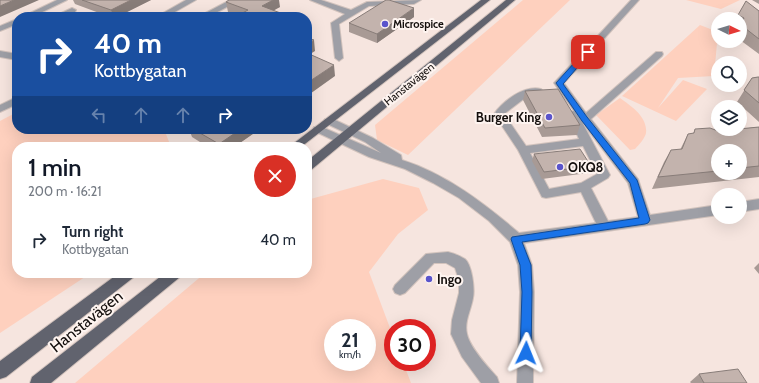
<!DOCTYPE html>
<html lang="en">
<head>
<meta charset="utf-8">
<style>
  body { margin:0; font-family:Cabin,sans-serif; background:#f6f6f7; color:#1f2937; height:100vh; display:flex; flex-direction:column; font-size:15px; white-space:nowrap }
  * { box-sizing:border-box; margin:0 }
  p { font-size:13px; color:#747a83 }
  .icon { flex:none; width:22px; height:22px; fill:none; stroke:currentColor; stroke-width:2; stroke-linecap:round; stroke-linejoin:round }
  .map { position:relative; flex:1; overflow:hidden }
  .drawer { position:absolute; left:12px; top:142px; width:300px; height:136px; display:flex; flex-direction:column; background:#fff; border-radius:16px; box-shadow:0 4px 16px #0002 }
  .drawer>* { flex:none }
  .top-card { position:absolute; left:12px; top:12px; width:300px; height:122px; border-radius:16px; box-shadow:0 4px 16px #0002; background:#1a4fa0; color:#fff; overflow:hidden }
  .needle { width:26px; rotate:95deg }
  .buttons { position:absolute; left:711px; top:12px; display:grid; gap:8px }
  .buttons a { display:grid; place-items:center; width:36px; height:36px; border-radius:50%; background:#fff; box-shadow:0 4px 16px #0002; font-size:20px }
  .speed { position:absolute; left:324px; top:319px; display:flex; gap:8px; font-size:20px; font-weight:700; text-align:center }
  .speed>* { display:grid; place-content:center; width:52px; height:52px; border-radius:50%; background:#fff; box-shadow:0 4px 16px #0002; line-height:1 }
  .speed small { font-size:10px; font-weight:400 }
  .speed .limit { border:6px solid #d22; background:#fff; color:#111 }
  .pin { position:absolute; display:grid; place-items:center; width:34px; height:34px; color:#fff; margin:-17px; border-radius:8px; box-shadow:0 2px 6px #0006 }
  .me { position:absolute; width:44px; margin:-22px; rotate:2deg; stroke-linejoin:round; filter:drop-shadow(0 0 3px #0008) }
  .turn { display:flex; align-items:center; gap:14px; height:84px; padding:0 16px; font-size:18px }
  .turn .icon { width:52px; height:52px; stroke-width:2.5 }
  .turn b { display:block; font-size:28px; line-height:34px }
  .lanes { display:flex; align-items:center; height:38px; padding:0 16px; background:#0003; justify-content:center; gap:20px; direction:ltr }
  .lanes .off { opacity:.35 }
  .round { display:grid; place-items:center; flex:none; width:42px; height:42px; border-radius:21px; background:#f6f6f7 }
  .head { display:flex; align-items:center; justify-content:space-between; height:68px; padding:0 16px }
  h1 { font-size:24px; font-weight:600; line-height:30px; color:#111827 }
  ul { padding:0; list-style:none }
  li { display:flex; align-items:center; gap:12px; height:60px; padding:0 16px }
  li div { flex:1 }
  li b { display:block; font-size:15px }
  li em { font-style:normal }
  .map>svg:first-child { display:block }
</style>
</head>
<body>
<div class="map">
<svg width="759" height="383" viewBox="0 0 759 383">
  <rect width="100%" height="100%" fill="#f6e5df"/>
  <path fill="#fed0be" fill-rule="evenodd" d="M523,0h47l-162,155 -31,-15 -2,-15z
    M686,0h54l-19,9z
    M700,25l18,7 -4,44 -36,2 -20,30 25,-28 24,9 -31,32 -54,-25z
    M620,98c11,8 28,19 26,35 -1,5 -7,12 -11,16l-5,1 -34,-35z
    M17,112v17h147l7,18h-154v126h74l-91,60v-212z
    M383,179l36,9 9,22 -30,24 -29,38 24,64v26h10l8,21h-336l130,-110h102v-73zM333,328h34v34h-34z"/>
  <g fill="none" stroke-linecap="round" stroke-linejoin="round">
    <g stroke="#d2c3bd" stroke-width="2">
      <path id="minor" d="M57,0h10l-35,17h-10z
        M186,0h10l-30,17h-10z
        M230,0h10l-32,17h-10z
        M310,0h11l30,10 16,-8 54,-2 -7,4 -45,2 -30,18 4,34 -4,3 -4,-3 -4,-35 14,-9z
        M631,0h8l-75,83 22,30 70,-61h6l1,2 -1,2 -71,63 47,60 12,36 68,-10v10l-194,28 8,22 2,27 -1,91h-16l3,-91 -2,-27 -8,-23 -21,-21 -30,-23 -26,-15 -28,-14 -36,-12 -55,-26 -1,-2 1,-2h8l59,26 -16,-11 -40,-19 -1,-2 1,-2h8l40,19 28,17 1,5c44,14 82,43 117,73l77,-10 -15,-31 -35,6 -4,-1 -24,-47 -24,-36c9,-13 30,-29 47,-25l2,2 -2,2 -16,5 -21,16 22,32 53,-7 -11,-25 1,-2 5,-1 -20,-28zM582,122l46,61 10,34 -30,4 -17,-33 17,-10 2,-3zM583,146l14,28 -16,9 -32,6 -19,-36z
        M72,8l4,2 -1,2 -12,5h-10z
        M17,19v5l-17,7v-5z
        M0,51l17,3v6l-17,-3z
        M17,97v7l-17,8v-7z
        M759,199v10l-19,3v-10z
        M448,252c5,1 12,4 17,7 7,6 10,30 8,39 -2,12 -9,24 -6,36 3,14 21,33 30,43l2,6h-18l-19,-26 -11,-23 1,-14 7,-27v-13l-4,-12 -9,-5h-12l-29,30 -5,2 -5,-2 -2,-4 2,-4 31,-31z"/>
    </g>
    <g stroke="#d2c3bd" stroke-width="2">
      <path id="major" d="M481,0h9l-189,147h-12z
        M506,0h9l-204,170 -4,1v-10z
        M119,273h17l-2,4 -128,100 -6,2v-18z
        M165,273h17l-2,4 -129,106h-21l2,-6z"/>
    </g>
    <use href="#minor" fill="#9e9fa6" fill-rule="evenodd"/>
    <use href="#major" fill="#61636e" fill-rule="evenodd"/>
  </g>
  <path fill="#a89a95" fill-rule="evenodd" d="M73,0h78l-34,17h-7l-35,-13z
    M752,0h7v4z
    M746,1l13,10v43l-19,-14v-21h-4z
    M226,2l54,5 -43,9 -9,-4z
    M414,17l-37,26 -28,-11v-9z
    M759,77v45l-22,-20 15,-24z
    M525,91l55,34 -3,10 -35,2 -19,-37z
    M759,127v50l-107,12 12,-27 7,-12h9l8,-16h5l2,-5 23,2zM718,151h22v22h-22z
    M189,129h71l-26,18h-26l-16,-10z
    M534,154l57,12 -3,7 -46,6 -10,-18z
    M759,263v11l-5,-6z
    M699,374l48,9h-56l-1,-1z"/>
  <path fill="#887d79" d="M14,0h25l-39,17v-11z
    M131,0h20l-34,17h-3l-3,-7z
    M273,0h6l1,7 -16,9 -2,-10z
    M414,8v9l-37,26v-9z
    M314,40l1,11 -8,5v-11z
    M334,65l1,11 -28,20v-13z
    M241,129h19l-26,18h-14l-1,-3z"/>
  <path fill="#c3b3ad" stroke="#887d79" d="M0,0h14l-14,6z
    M82,0h49l-20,10z
    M229,0h44l-11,6 29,11h-56l13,-7 -22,-8z
    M386,0h3l25,8 -37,26 -28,-11z
    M746,1l13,10v28l-18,-14 3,-7 -6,-3z
    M307,38l7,2 -7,5z
    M307,53l27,12 -27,18z
    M758,77h1v26l-15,-13 8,-12z
    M558,89l22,36 -35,3 -20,-37z
    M759,127v39l-19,2v-17h-22v20l-60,6 13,-27 11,-1 6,-15 6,-1 1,-4 15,-1 8,3z
    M193,129h48l-22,15z
    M580,149l11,17 -47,6 -10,-18z
    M738,369l9,14h-43l-5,-9z"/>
  <path fill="#1a73e8" stroke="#114b97" d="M585,51l6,1 -28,32 24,33 50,63 13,40 -2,3 -3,1 -123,18 9,23 1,27 -1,61 -1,4 -4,1 -5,-1 -1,-4 2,-61 -2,-27 -9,-26 1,-2 127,-19 -9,-35 -48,-62 -26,-38z"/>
  <g fill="#5a54cc" stroke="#fef4f0" stroke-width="1.5">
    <circle cx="385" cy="24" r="4"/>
    <circle cx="549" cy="117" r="4"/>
    <circle cx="560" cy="167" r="4"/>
    <circle cx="429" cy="279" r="4"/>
  </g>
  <g text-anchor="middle" stroke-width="4" stroke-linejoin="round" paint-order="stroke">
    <g font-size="11" font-weight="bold" fill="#130e0c" stroke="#fef4f0" text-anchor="start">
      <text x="393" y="28">Microspice</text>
    </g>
    <g font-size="11" fill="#130e0c" stroke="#fef4f0">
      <text transform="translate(409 84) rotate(-39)" y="4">Hanstavägen</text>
    </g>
    <g font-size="13" font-weight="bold" fill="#130e0c" stroke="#fef4f0" text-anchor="start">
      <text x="541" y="122" text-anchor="end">Burger King</text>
      <text x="568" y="172">OKQ8</text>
      <text x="437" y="284">Ingo</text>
    </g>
    <g font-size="16" fill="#130e0c" stroke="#fef4f0">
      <text transform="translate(86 321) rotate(-39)" y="6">Hanstavägen</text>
    </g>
  </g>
</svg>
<div class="buttons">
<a><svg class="needle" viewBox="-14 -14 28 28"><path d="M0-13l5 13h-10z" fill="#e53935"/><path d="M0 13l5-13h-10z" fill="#747a83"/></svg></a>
<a><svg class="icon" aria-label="search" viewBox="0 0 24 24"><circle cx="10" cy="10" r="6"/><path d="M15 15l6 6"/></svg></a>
<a><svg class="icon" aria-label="layers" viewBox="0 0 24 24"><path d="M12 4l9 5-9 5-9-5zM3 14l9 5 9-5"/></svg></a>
<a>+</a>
<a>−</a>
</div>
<div class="speed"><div>21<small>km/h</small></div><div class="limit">30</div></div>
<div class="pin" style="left:588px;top:52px;background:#d93025"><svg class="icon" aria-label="arrive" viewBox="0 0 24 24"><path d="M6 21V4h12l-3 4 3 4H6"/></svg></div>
<svg class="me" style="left:526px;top:353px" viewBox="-20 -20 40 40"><path d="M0-17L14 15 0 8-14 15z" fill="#1a73e8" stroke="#fff" stroke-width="4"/></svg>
<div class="top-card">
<div class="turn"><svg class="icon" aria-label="right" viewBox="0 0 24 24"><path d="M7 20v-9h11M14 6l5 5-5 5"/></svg><div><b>40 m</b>Kottbygatan</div></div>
<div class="lanes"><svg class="icon off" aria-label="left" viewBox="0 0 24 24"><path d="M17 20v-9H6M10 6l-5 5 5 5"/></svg><svg class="icon off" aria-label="ahead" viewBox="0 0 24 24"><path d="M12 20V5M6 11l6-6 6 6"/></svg><svg class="icon off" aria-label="ahead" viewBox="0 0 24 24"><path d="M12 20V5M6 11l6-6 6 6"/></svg><svg class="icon" aria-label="right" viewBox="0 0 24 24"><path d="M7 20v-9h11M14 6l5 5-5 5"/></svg></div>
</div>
<section class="drawer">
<div class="head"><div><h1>1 min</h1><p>200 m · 16:21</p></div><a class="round" style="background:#d93025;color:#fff"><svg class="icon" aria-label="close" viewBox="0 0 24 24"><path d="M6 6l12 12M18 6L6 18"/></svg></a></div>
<ul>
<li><svg class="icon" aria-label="right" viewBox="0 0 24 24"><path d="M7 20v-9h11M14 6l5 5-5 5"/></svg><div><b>Turn right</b><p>Kottbygatan</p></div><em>40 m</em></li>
</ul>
</section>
</div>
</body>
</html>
